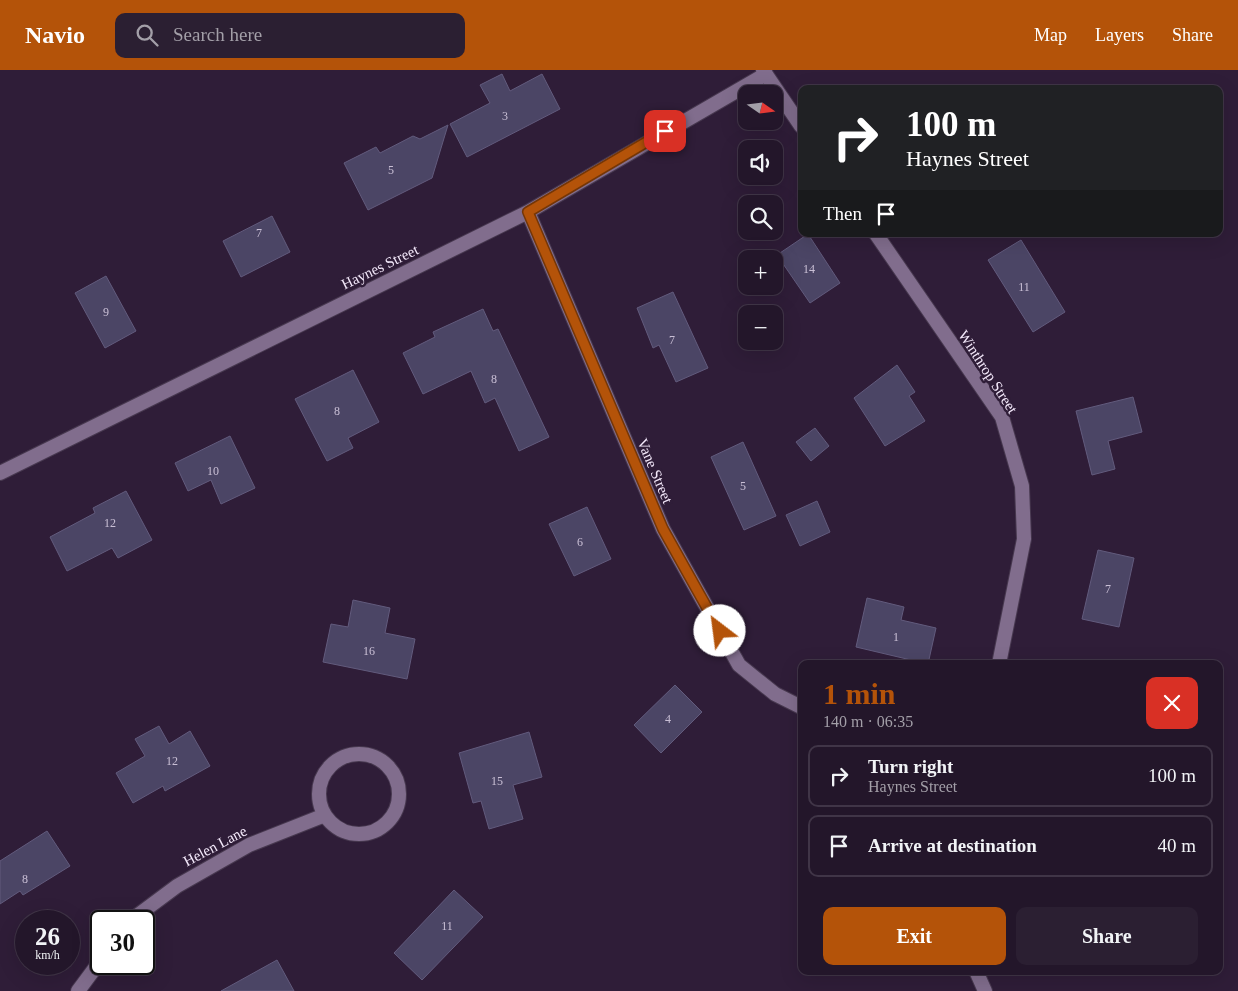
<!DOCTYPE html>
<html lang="en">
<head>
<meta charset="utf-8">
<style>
  body { margin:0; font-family:Georgia,serif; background:#2b1f32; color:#f1f3f6; height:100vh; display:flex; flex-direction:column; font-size:19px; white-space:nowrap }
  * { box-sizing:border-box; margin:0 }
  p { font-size:16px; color:#a39fa8 }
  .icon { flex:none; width:28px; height:28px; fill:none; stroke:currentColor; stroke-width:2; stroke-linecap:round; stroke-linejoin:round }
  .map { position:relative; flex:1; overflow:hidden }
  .drawer { position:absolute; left:798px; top:590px; width:425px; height:315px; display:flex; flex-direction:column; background:#23162a; border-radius:10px; box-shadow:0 5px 20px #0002,0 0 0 1px #403547 }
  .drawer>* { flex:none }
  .banner { position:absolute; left:798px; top:15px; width:425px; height:152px; border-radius:10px; box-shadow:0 5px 20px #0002,0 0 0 1px #403547; background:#202124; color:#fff; overflow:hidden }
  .needle { width:32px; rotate:104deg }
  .fabs { position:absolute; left:738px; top:15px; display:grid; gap:10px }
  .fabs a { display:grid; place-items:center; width:45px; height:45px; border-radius:10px; background:#23162a; box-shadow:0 5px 20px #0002,0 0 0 1px #403547; font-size:25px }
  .speed { position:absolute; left:15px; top:840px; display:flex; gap:10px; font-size:25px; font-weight:700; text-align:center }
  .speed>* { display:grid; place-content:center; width:65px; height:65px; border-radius:50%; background:#23162a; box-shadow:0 5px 20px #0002,0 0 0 1px #403547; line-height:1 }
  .speed small { font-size:12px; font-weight:400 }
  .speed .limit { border:2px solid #111; border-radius:8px; background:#fff; color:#111 }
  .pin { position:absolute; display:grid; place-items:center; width:42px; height:42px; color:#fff; margin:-21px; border-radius:10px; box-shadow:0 2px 8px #0006 }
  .me { position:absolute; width:55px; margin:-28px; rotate:330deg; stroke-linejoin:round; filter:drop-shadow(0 0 4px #0008) }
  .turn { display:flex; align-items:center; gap:18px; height:105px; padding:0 25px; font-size:22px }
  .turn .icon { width:65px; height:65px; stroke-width:2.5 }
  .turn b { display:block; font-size:35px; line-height:42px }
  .then { display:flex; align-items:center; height:48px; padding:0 25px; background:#0003; gap:10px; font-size:19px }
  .round { display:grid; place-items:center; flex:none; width:52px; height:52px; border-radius:10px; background:#2b1f32 }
  .headline { display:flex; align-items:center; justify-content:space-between; height:85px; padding:0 25px }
  h1 { font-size:30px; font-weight:600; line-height:38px; color:#b45309 }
  .primary-button { display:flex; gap:10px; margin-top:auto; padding:10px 25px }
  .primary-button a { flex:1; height:58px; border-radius:10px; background:#b45309; color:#fff; font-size:20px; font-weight:600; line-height:58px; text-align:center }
  .primary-button a+a { background:#2b1f32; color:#f1f3f6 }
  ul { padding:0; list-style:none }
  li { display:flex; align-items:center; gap:15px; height:62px; margin:0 10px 8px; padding:0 15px; border:2px solid #403547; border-radius:10px }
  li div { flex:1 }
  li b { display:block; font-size:19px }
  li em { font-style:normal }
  header { display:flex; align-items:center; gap:30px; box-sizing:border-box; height:70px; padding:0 25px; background:#b45309; color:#fff }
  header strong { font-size:24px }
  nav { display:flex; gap:28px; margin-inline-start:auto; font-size:18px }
  .search { width:350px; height:45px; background:#2b1f32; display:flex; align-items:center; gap:12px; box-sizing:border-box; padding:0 18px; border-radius:10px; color:#a39fa8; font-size:19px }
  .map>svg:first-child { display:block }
</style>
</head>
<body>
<header>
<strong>Navio</strong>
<div class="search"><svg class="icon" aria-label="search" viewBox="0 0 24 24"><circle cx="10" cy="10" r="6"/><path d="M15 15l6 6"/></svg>Search here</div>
<nav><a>Map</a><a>Layers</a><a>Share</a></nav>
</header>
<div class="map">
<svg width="1238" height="921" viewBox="0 0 1238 921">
  <rect width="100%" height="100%" fill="#2f1d38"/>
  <path fill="#4b4565" stroke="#625b7d" d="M502,4l8,17 32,-17 18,35 -93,48 -17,-33 40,-21 -10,-18z
    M448,55l-16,53 -64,32 -24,-47 32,-16 4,6 33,-17 7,3z
    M272,146l18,36 -49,25 -18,-36z
    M808,164l32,49 -30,20 -33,-48z
    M1021,170l44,72 -32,20 -45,-72z
    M106,206l30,55 -31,17 -30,-55z
    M673,222l35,76 -32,14 -17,-37 -6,3 -16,-40z
    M483,239l10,22 5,-2 51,108 -30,14 -24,-53 -10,5 -14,-32 -48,23 -20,-41 32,-16 -2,-5z
    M897,295l18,27 -6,4 16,25 -40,25 -31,-48z
    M353,300l26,52 -31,16 5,10 -26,13 -32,-62z
    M1133,327l9,35 -34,9 7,28 -23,6 -16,-64z
    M815,358l14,18 -18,15 -15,-19z
    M230,366l25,52 -34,16 -10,-24 -23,11 -13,-28z
    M743,372l33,74 -32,14 -33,-73z
    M126,421l26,49 -34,18 -6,-10 -45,23 -17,-34 45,-24 -2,-5z
    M817,431l13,31 -30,14 -14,-31z
    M587,437l24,52 -37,17 -25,-52z
    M1098,480l36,8 -15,69 -37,-8z
    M867,528l37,9 -3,13 35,8 -8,36 -72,-17z
    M353,530l37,8 -5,25 30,6 -8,40 -84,-17 8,-38 17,3z
    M675,615l27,27 -41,41 -27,-28z
    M159,656l10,18 21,-13 20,35 -45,25 -2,-5 -30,17 -17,-30 29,-17 -10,-17z
    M529,662l13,45 -29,8 10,34 -34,10 -8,-28 -8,2 -14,-50z
    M47,761l23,35 -47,29 -3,-4 -20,13v-43z
    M454,820l29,27 -61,63 -28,-27z
    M277,890l17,31h-73z"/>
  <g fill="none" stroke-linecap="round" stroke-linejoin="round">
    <g stroke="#47384f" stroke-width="16">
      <path id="minor" d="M763,0l38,56
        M528,142l135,317 76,136 36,29 26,13
        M876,164l126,183 20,69 2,53 -25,125
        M0,403l528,-261 238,-138
        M319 724a40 40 0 1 1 80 0a40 40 0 1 1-80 0Z
        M130,851l47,-35 72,-41 76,-30
        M976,901l9,20
        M78,921l23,-31"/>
    </g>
    <use href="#minor" stroke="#816d8d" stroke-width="14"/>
  </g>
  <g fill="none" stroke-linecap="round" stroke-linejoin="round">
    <g stroke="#753606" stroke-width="12">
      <path id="route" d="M665,61l-137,81 135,317 57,102"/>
    </g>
    <use href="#route" stroke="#b45309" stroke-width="9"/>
  </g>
  <g text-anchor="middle" stroke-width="5" stroke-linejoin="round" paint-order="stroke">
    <g font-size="12" fill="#c9bfd5">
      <text x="505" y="50">3</text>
      <text x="391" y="104">5</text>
      <text x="259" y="167">7</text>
      <text x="809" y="203">14</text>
      <text x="1024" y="221">11</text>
      <text x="106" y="246">9</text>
      <text x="672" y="274">7</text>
      <text x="494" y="313">8</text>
      <text x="337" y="345">8</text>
      <text x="213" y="405">10</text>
      <text x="743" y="420">5</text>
      <text x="110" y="457">12</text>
      <text x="580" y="476">6</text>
      <text x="1108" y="523">7</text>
      <text x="896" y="571">1</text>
      <text x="369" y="585">16</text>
      <text x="668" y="653">4</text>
      <text x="172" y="695">12</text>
      <text x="497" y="715">15</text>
      <text x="25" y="813">8</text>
      <text x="447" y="860">11</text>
    </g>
    <g font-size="15" fill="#f3e8fa" stroke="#2f1d38">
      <text transform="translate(380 197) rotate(-26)" y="5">Haynes Street</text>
      <text transform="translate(988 302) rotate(57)" y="5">Winthrop Street</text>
      <text transform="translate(655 401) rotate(67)" y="5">Vane Street</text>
      <text transform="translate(215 776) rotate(-28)" y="5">Helen Lane</text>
    </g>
  </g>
</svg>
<div class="fabs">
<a><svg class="needle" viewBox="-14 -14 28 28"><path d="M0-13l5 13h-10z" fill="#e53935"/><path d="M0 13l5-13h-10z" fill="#a39fa8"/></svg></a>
<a><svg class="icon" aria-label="sound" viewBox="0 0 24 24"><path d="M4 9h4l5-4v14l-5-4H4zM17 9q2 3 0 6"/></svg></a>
<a><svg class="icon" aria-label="search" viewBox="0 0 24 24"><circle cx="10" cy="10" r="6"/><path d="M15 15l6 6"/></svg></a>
<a>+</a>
<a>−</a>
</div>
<div class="speed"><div>26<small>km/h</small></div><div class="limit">30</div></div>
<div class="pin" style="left:665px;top:61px;background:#d93025"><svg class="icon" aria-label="arrive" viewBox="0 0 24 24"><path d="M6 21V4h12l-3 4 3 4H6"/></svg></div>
<svg class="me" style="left:720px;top:561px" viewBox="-20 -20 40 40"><circle r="19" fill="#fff"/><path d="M0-13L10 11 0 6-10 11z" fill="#b45309"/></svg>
<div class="banner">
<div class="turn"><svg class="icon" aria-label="right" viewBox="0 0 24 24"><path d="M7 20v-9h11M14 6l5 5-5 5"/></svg><div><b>100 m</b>Haynes Street</div></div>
<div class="then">Then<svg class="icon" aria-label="arrive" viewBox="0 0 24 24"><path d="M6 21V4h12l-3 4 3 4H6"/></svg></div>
</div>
<section class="drawer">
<div class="headline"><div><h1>1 min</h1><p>140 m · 06:35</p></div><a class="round" style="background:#d93025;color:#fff"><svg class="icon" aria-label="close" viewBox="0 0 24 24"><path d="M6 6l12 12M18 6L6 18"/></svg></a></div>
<ul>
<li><svg class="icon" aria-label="right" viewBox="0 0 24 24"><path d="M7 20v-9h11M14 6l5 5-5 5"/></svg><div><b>Turn right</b><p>Haynes Street</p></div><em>100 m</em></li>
<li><svg class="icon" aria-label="arrive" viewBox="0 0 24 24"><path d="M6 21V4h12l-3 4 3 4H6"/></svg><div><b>Arrive at destination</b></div><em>40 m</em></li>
</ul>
<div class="primary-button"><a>Exit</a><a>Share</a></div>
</section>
</div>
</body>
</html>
